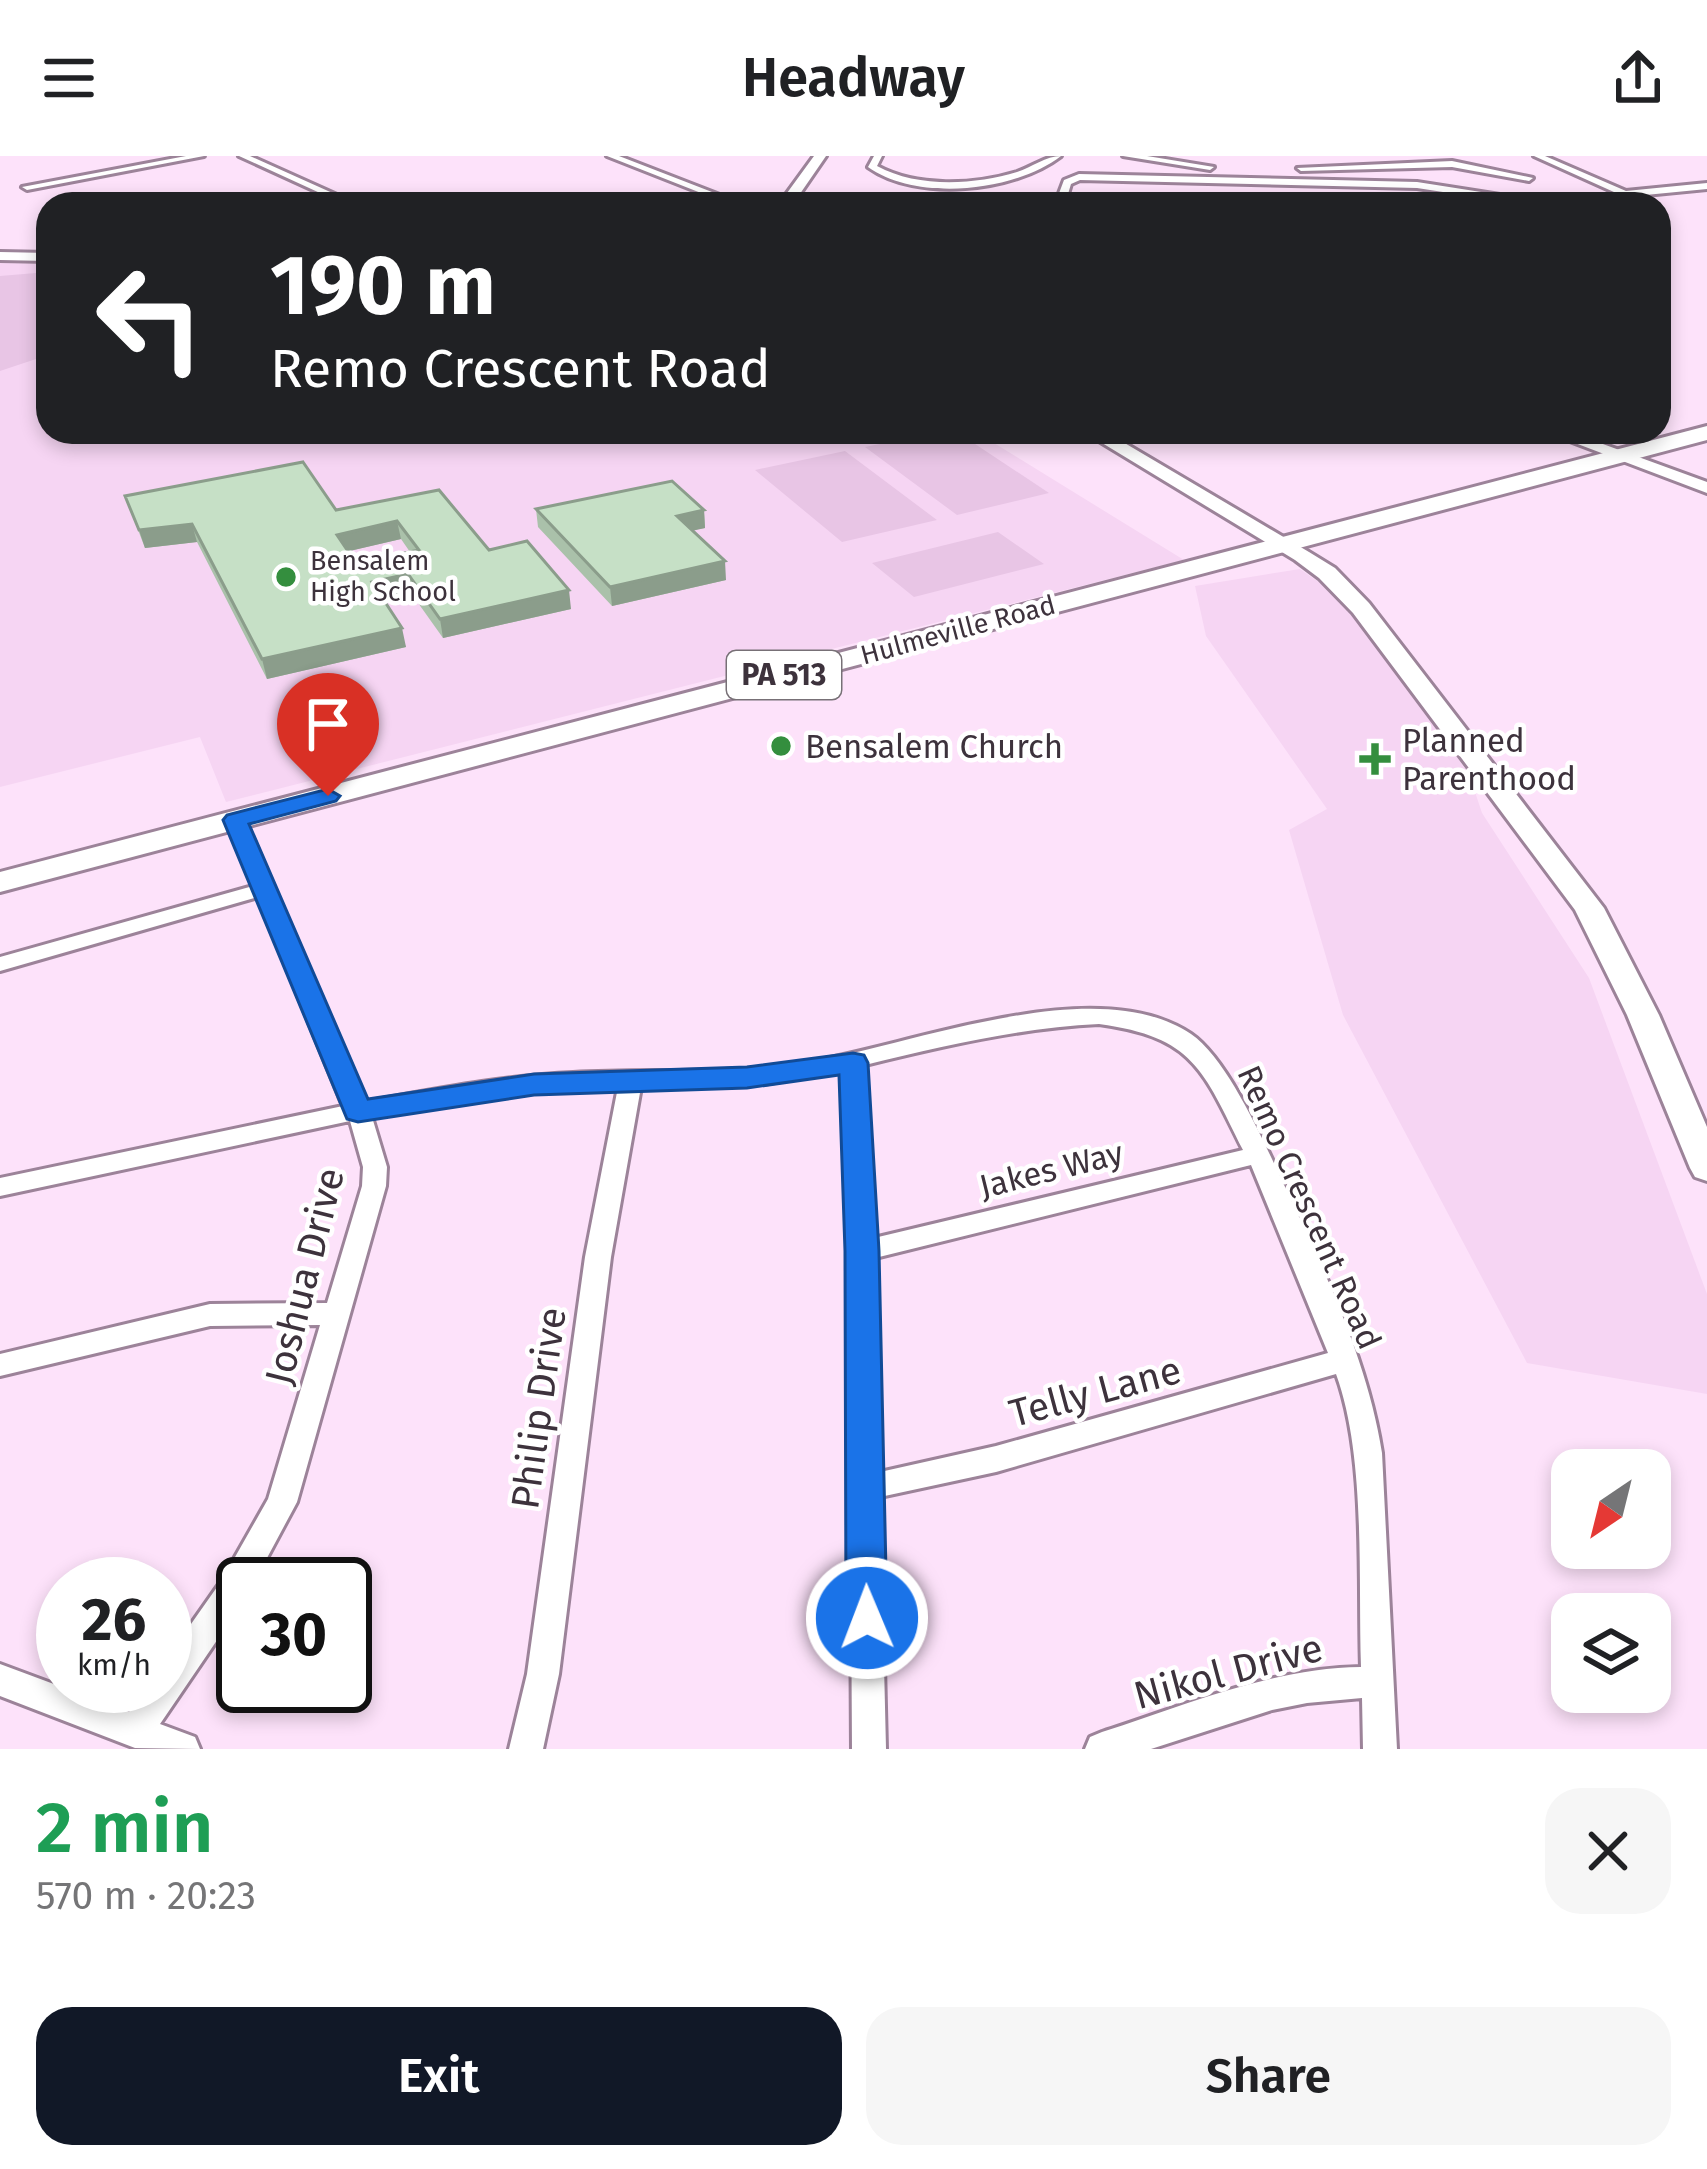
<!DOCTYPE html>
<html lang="en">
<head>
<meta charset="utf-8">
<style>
  body { margin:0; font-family:"Fira Sans",sans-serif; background:#f6f6f6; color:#202124; height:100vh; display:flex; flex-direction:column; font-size:45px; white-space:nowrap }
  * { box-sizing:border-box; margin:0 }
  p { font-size:39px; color:#757577 }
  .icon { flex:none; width:66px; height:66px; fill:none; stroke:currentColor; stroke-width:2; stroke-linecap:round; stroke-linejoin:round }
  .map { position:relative; height:1593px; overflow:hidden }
  .sheet { display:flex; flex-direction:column; background:#fff; flex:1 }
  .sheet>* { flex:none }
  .banner { position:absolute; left:36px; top:36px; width:1635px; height:252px; border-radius:36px; box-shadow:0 6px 18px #0003; background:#202124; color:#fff; overflow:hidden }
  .needle { width:78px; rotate:215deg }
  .controls { position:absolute; left:1551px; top:1293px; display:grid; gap:24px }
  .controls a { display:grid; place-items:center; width:120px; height:120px; border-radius:24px; background:#fff; box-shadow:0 6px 18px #0003; font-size:60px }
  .speed { position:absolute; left:36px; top:1401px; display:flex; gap:24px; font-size:60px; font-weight:700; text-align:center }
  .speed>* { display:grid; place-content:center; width:156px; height:156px; border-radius:50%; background:#fff; box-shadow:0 6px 18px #0003; line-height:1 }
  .speed small { font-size:30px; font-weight:400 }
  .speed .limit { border:6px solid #111; border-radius:18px; background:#fff; color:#111 }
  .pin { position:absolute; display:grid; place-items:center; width:102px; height:102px; color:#fff; margin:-123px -51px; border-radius:50% 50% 50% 0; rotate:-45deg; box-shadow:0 0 12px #0007 }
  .pin .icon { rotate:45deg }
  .me { position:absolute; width:132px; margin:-66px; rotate:359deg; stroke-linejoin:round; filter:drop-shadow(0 0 9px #0008) }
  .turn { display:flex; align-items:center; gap:42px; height:252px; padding:0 36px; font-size:54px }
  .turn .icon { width:156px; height:156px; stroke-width:2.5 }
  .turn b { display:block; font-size:84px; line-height:102px }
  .round { display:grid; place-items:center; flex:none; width:126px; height:126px; border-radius:36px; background:#f6f6f6 }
  .summary { display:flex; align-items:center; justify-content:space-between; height:204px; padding:0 36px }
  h1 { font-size:72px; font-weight:600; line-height:90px; color:#1e9e55 }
  .action { display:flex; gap:24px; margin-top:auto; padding:24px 36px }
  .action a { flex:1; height:138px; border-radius:36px; background:#111827; color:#fff; font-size:48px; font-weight:600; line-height:138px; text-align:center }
  .action a+a { background:#f6f6f6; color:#202124 }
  header { display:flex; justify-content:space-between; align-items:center; height:156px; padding:0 36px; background:#fff; font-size:54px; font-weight:600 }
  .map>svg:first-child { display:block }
</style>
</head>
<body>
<header><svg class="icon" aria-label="menu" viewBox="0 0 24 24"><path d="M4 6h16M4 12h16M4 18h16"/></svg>Headway<svg class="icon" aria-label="share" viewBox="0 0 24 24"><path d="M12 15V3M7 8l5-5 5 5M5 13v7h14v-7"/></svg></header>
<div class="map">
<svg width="1707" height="1593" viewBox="0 0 1707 1593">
  <rect width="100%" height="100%" fill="#fde2fa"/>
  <path fill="#f6d5f3" d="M0,107l48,1v168h928l208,128 -958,242 -26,-65 -200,50z
    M1300,413l23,16 43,46 103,143 13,39 107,165 118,316v100l-180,-31 -184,-348 -54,-185 38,-21 -121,-173 -11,-50z"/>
  <path fill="#e8c5e5" d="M48,116v83l-48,16v-95z
    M938,276h19l92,61 -92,22 -92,-68z
    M845,295l92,69 -95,22 -87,-72z
    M998,376l46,32 -130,33 -42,-34z"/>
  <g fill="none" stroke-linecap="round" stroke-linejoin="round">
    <g stroke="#9c8399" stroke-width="6">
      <path id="minor" d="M186,0h18l-177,34 -5,-3z
        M239,0h11l107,48h-13z
        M607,0h12l124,48h-14z
        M874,0h8l-5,10c40,22 97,19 140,6 15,-5 29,-16 44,-16 -47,36 -144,46 -193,11z
        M1123,0h24l67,11 -4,3z
        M1534,0h11l81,35 81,-8v6l-82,8z
        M1452,5l81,17 -4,3 -77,-14 -151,4 -4,-3z
        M1079,18l338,8 115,18 68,-4 5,3 -84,5 -104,-16 -337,-8 -9,4 -6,20h-10l9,-24z
        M1356,39l3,5 -130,4 -5,-3z
        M236,658l9,6 120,282c68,-12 138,-26 208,-29 72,-4 145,1 218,-8 109,-14 301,-97 400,-31 38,26 75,113 95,155 39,83 82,173 96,264l15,296h-34l-1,-51 -55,5 -35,7 -121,39h-66l5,-12 12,-5c84,-27 169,-64 259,-65 -3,-90 5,-211 -25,-293l-340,98 -116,25 6,252h-34l-3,-498 -7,-180 -79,13 -122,3 -30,170 -52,417 -16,75h-34l18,-75 58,-417 33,-170 -84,5 -162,25 15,50 -1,19 -89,316 -44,82h-10v18l-83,122 35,13 5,12 -65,-1 -135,-52v-32l129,48 18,-26h18v-25l57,-81 46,-81 52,-174 -110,1 -210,50v-22l210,-50 117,-1 35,-117 1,-19 -13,-46 -350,75v-18l343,-72 -85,-209 -258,74v-14l253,-71 -26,-66zM1099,868c95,13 104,46 144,126l-369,88 -9,-173c78,-19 154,-37 234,-41zM1251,1009l77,188 -332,93 -116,26 -5,-214z"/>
    </g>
    <g stroke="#9c8399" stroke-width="6">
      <path id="tertiary" d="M0,96l48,1v8l-48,-1z
        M1546,276h24l137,50v11z"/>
    </g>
    <g stroke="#9c8399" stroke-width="6">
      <path id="secondary" d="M814,0h12l-33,48h-14z
        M1084,276h22l203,120 26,16 34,35 235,305 55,107 48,112v54l-12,-4 -5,-9 -63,-153 -52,-105 -222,-297 -34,-35 -24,-18z"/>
    </g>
    <g stroke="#9c8399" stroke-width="6">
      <path id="primary" d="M1707,270v14l-1707,452v-20z"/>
    </g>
    <use href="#minor" fill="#fff" fill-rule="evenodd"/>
    <use href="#tertiary" fill="#fff" fill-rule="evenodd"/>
    <use href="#secondary" fill="#fff" fill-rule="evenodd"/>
    <use href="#primary" fill="#fff" fill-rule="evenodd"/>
  </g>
  <path fill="#aac1aa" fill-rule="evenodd" d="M439,334l50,60 82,59 -128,29 -32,-45 -28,6 23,48 -139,32 -70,-137 -52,6 -20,-52 211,14zM401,383l9,13 -54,11 -7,-12z
    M536,353l168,1 1,18 -13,2 34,50 -114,26 -74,-79z"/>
  <path fill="#8b9d8b" d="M704,354l1,18 -27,6 -1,-18z
    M397,365l4,18 -60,14 -4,-18z
    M192,368l5,18 -52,6 -6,-18z
    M725,405l1,19 -114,26 -2,-19z
    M408,418l3,19 -36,8 -3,-19z
    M569,434l2,19 -128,29 -3,-19z
    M402,472l4,19 -139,32 -5,-20z"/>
  <path fill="#c6e0c6" stroke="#8b9d8b" stroke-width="3" fill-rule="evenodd" d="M303,306l33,48 103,-20 50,60 38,-9 42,49 -129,29 -32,-45 -36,8 30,46 -140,31 -70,-135 -53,6 -14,-34zM397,365l22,29 -63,13 -19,-28z
    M672,325l32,29 -27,6 48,45 -115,26 -74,-78z"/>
  <path fill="#1a73e8" stroke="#114b97" stroke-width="3" d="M328,633l12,7 -4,5 -87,23 119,275 166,-25 213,-7 106,-14 11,2 4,8 11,188 8,367 -6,14 -14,6 -15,-6 -6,-14 -1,-367 -6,-176 -92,13 -213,7 -176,27 -11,-3 -124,-299 4,-5z"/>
  <g fill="#348e3e" stroke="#fff" stroke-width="4.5">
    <circle cx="286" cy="421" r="12"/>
    <circle cx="781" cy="590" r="12"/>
    <path d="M1369 585h12v12h12v12h-12v12h-12v-12h-12v-12h12z"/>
  </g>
  <g text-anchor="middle" stroke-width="9" stroke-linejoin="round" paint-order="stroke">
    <g font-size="27" fill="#3d323c" stroke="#fff" text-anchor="start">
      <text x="310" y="414">Bensalem<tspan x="310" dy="31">High School</tspan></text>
    </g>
    <g font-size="27" fill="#3d323c" stroke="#fff">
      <text transform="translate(958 474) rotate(-15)" y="9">Hulmeville Road</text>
    </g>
    <rect fill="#fff" stroke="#777076" stroke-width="3" x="727" y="495" width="114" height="48" rx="9"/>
    <g font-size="30" font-weight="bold" fill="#3d323c">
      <text x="784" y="529">PA 513</text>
    </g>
    <g font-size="33" fill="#3d323c" stroke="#fff" text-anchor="start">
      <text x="1402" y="596">Planned<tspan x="1402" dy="38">Parenthood</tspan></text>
      <text x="805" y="602">Bensalem Church</text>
    </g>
    <g font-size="33" fill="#3d323c" stroke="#fff">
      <text transform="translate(1051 1013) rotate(-14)" y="12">Jakes Way</text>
      <text transform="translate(1310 1051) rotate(66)" y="12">Remo Crescent Road</text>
    </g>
    <g font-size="39" fill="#3d323c" stroke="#fff">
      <text transform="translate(304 1120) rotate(-76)" y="14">Joshua Drive</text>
      <text transform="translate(1095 1235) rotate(-15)" y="14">Telly Lane</text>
      <text transform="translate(538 1252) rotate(-82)" y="14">Philip Drive</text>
      <text transform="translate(1228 1515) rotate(-15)" y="14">Nikol Drive</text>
    </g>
  </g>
</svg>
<div class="controls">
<a><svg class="needle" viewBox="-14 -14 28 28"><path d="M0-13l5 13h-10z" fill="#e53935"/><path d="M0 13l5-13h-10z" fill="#757577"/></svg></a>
<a><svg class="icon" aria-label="layers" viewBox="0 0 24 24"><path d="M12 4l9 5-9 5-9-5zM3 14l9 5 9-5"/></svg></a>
</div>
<div class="speed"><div>26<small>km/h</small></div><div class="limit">30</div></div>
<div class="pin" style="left:328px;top:640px;background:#d93025"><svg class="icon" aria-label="arrive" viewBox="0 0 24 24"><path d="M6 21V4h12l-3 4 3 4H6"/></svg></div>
<svg class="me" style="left:867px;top:1462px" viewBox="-20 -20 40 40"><circle r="17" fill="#1a73e8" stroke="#fff" stroke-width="3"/><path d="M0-11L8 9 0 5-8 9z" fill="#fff"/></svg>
<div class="banner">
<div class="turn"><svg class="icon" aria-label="left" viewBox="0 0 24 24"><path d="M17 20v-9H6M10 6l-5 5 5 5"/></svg><div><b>190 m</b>Remo Crescent Road</div></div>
</div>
</div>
<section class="sheet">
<div class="summary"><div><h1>2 min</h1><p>570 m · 20:23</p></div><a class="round"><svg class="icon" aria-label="close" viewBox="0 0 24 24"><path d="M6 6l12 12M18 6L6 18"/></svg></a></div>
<div class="action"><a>Exit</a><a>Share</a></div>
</section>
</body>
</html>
